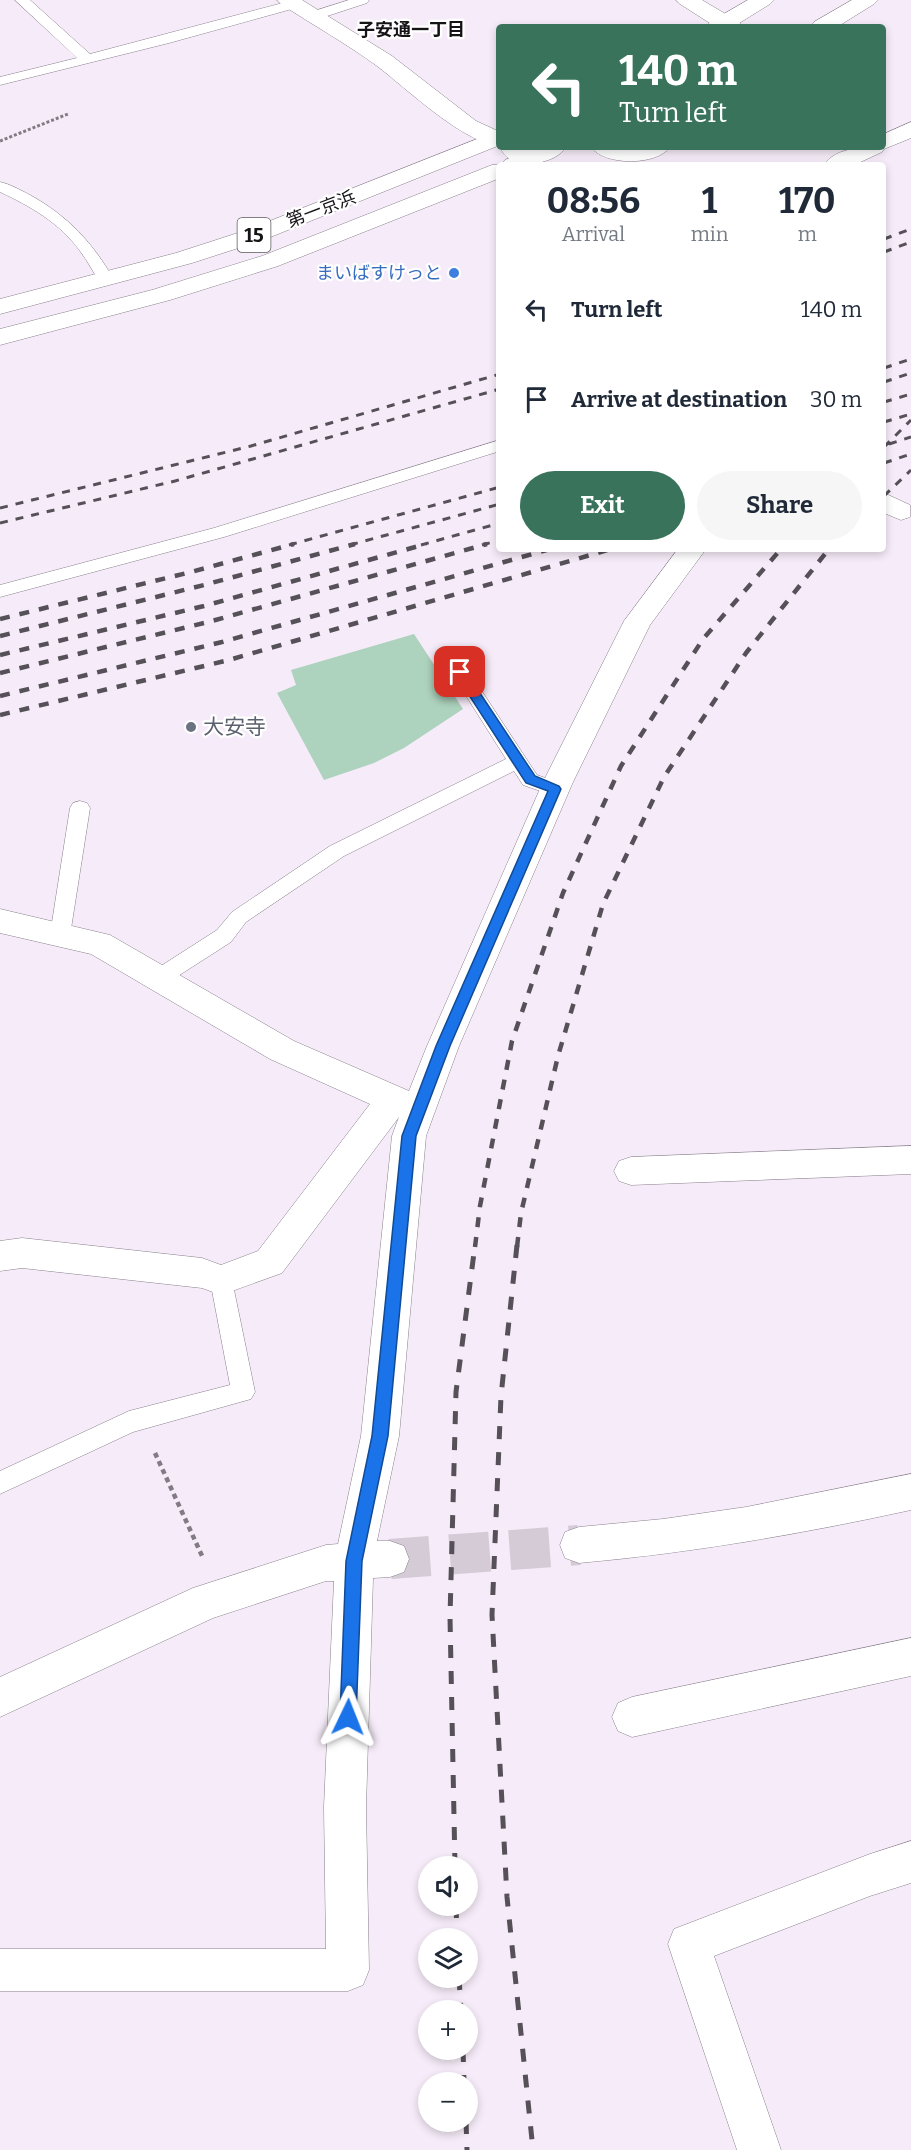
<!DOCTYPE html>
<html lang="en">
<head>
<meta charset="utf-8">
<style>
  body { margin:0; font-family:Bitter,"Noto Sans JP",serif; background:#f6f6f7; color:#1f2937; height:100vh; display:flex; flex-direction:column; font-size:22px; white-space:nowrap }
  * { box-sizing:border-box; margin:0 }
  p { font-size:20px; color:#747a83 }
  .icon { flex:none; width:33px; height:33px; fill:none; stroke:currentColor; stroke-width:2; stroke-linecap:round; stroke-linejoin:round }
  .map { position:relative; flex:1; overflow:hidden }
  .sheet { position:absolute; left:496px; top:162px; width:390px; height:390px; display:flex; flex-direction:column; background:#fff; border-radius:6px; box-shadow:0 3px 9px #0003 }
  .sheet>* { flex:none }
  .guide { position:absolute; left:496px; top:24px; width:390px; height:126px; border-radius:6px; box-shadow:0 3px 9px #0003; background:#39735c; color:#fff; overflow:hidden }
  .controls { position:absolute; left:418px; top:1856px; display:grid; gap:12px }
  .controls a { display:grid; place-items:center; width:60px; height:60px; border-radius:50%; background:#fff; box-shadow:0 3px 9px #0003; font-size:30px }
  .pin { position:absolute; display:grid; place-items:center; width:51px; height:51px; color:#fff; margin:-26px; border-radius:12px; box-shadow:0 3px 9px #0006 }
  .me { position:absolute; width:66px; margin:-33px; rotate:2deg; stroke-linejoin:round; filter:drop-shadow(0 0 4px #0008) }
  .turn { display:flex; align-items:center; gap:21px; height:126px; padding:0 24px; font-size:27px }
  .turn .icon { width:78px; height:78px; stroke-width:2.5 }
  .turn b { display:block; font-size:42px; line-height:51px }
  .eta { display:flex; justify-content:space-evenly; align-items:center; height:102px; text-align:center }
  .eta b { font-size:36px; font-weight:700; line-height:42px }
  .primary-button { display:flex; gap:12px; margin-top:auto; padding:12px 24px }
  .primary-button a { flex:1; height:69px; border-radius:36px; background:#39735c; color:#fff; font-size:24px; font-weight:700; line-height:69px; text-align:center }
  .primary-button a+a { background:#f6f6f7; color:#1f2937 }
  ul { padding:0; list-style:none }
  li { display:flex; align-items:center; gap:18px; height:90px; padding:0 24px }
  li div { flex:1 }
  li b { display:block; font-size:22px }
  li em { font-style:normal }
  .map>svg:first-child { display:block }
</style>
</head>
<body>
<div class="map">
<svg width="911" height="2150" viewBox="0 0 911 2150">
  <rect width="100%" height="100%" fill="#f6ecf9"/>
  <path fill="#add2bd" d="M414,634l49,75 -59,39 -30,15 -50,17 -47,-87 19,-8 -5,-15z"/>
  <g fill="none" stroke-linecap="round" stroke-linejoin="round">
    <path stroke="#d4cbd7" stroke-width="40" stroke-dasharray="40 20" stroke-linecap="butt" d="M390,1559l189,-14"/>
    <g stroke="#89808c" stroke-width="1">
      <path id="service" d="M15,0h15l60,54 204,-54 7,4 -2,3 -130,36 -169,42v-8l77,-19z
        M349,0h20l-2,3 -49,16 -5,1 -7,-4 2,-3z
        M0,182c10,2 20,8 30,13 38,21 63,48 84,85l-3,3h-10c-8,-10 -13,-22 -21,-32 -20,-28 -50,-45 -80,-59z
        M500,440v11l-276,86 -224,60v-12l214,-57z
        M460,666l6,1 71,108 25,9 2,5 -2,5 -7,2 -32,-11 -9,-14 -170,85 -98,66 -15,20 -67,43 -7,2 -7,-2 -3,-6 3,-6 67,-43 15,-18 98,-66 176,-87 -55,-87 3,-5z
        M80,801l7,2 3,5 -20,127 -3,6 -7,2 -7,-2 -3,-6 20,-127 3,-5z
        M221,1270l8,3 3,7 23,112 -4,7 -118,33 -133,62v-23l129,-60 101,-26 -20,-105 3,-7z"/>
    </g>
    <g stroke="#89808c" stroke-width="1">
      <path id="minor" d="M277,0h25l90,56 84,65 24,11v13c-34,1 -95,-58 -123,-79 -30,-22 -64,-41 -96,-62z
        M676,0h26l37,22 3,5h-26l-36,-23z
        M911,122v16l-27,11 -2,3 -28,13h-30c12,-18 40,-18 60,-18v-13z
        M591,147h79c-13,19 -66,19 -79,0z
        M884,493l26,12v12l-9,3 -17,-7z
        M678,549h28l-56,76 -77,157 -114,264 -33,90 -27,300 -22,105h13l14,5 5,13 -5,13 -14,5 -17,1 -7,229 3,163 -6,15 -15,6h-348v-42h326l-2,-142 10,-226h-8l-113,37 -213,99v-40l193,-89 133,-43 12,-1 23,-108 31,-300 7,-19 -117,156 -61,22 -19,-7 -180,-20 -22,3v-30l22,-3 180,20 19,7 37,-14 112,-147 -100,-45 -179,-105 -91,-21v-24l110,26 184,106 115,50 18,-45 116,-264 81,-161z
        M911,1146v28l-280,11 -12,-4 -5,-10 5,-10 12,-4z
        M911,1474v36c-110,24 -220,43 -332,53l-14,-5 -5,-13 5,-13 14,-5 84,-8 83,-12z
        M911,1638v38l-279,61 -14,-6 -6,-14 6,-14 14,-6z
        M911,1841v42l-41,13 -156,60 67,194h-44l-69,-206 6,-15 196,-75z"/>
    </g>
    <g stroke="#89808c" stroke-width="1">
      <path id="secondary" d="M500,146l25,1 22,18c-17,0 -42,0 -47,-19z"/>
    </g>
    <g stroke="#89808c" stroke-width="1">
      <path id="trunk" d="M748,0h26l-4,4 -37,23h-26l3,-5z
        M852,0h26l-4,4 -37,23h-26l3,-5z
        M500,130v15l-237,95 -71,23 -192,51v-15l176,-46 71,-23z
        M536,147h30c-12,19 -46,18 -66,18v13l-222,88 -108,34 -170,45v-16l152,-39 110,-34 230,-91 10,-1 3,-4z"/>
    </g>
    <path stroke="#817b83" stroke-width="3" stroke-dasharray="3 2" stroke-linecap="butt" d="M0,141l68,-27"/>
    <path stroke="#817b83" stroke-width="4.5" stroke-dasharray="5 4" stroke-linecap="butt" d="M155,1453l48,105"/>
    <use href="#service" fill="#fff" fill-rule="evenodd"/>
    <use href="#minor" fill="#fff" fill-rule="evenodd"/>
    <use href="#secondary" fill="#fff" fill-rule="evenodd"/>
    <use href="#trunk" fill="#fff" fill-rule="evenodd"/>
    <path stroke="#565158" stroke-width="3" stroke-dasharray="8 8" stroke-linecap="butt" d="M884,239l27,-10
      M884,252l27,-10
      M884,368l27,-9
      M884,382l27,-9
      M884,402l27,-8
      M884,422l27,-8
      M889,444l22,-7
      M884,447l27,-27
      M884,463l27,-9
      M884,496l27,-26
      M0,508l251,-62 249,-72
      M0,523l175,-42 325,-92
      M289,545l211,-58
      M350,545l150,-41
      M421,545l79,-22
      M482,545l18,-5"/>
    <path stroke="#565158" stroke-width="4.5" stroke-dasharray="10 10" stroke-linecap="butt" d="M0,619l191,-47 103,-28
      M0,636l204,-51 151,-41
      M0,655l204,-49 222,-62
      M0,673l212,-52 275,-77
      M0,696l222,-54 328,-93
      M0,715l229,-55 382,-111
      M475,1247l5,-41 32,-165 51,-148 58,-127 82,-127 78,-90
      M517,1247l4,-34 37,-157 45,-152 61,-127 82,-124 83,-104"/>
    <path stroke="#565158" stroke-width="5" stroke-dasharray="13 13" stroke-linecap="butt" d="M517,1245l-16,151 -9,219 15,282 26,253
      M455,1866l-5,-249 6,-225 19,-147
      M456,1905l1,33
      M459,1977l2,33
      M463,2049l1,33
      M466,2121l1,29"/>
  </g>
  <path fill="#1a73e8" stroke="#114b97" stroke-width="1.5" d="M460,668l4,1 71,107 24,10 2,3 -111,257 -34,90 -28,300 -26,125 -6,156 -2,6 -6,3 -6,-3 -2,-6 6,-156 26,-125 30,-300 34,-90 112,-255 -22,-8 -72,-111z"/>
  <circle fill="#3f7fe0" stroke="#fff" stroke-width="2" cx="454" cy="273" r="6"/>
  <circle fill="#6b7280" stroke="#fff" stroke-width="2" cx="191" cy="727" r="6"/>
  <g text-anchor="middle" stroke-width="4.5" stroke-linejoin="round" paint-order="stroke">
    <g font-size="18" font-weight="bold" fill="#161317" stroke="#fff">
      <text x="411" y="36">子安通一丁目</text>
    </g>
    <g font-size="18" fill="#161317" stroke="#fff">
      <text transform="translate(321 209) rotate(-21)" y="6">第一京浜</text>
    </g>
    <g font-size="18" fill="#366cbe" stroke="#fff" text-anchor="end">
      <text x="442" y="279">まいばすけっと</text>
    </g>
    <rect fill="#fff" stroke="#5c5a5d" stroke-width="1.5" x="237.5" y="218" width="33" height="34" rx="4.5"/>
    <g font-size="20" font-weight="bold" fill="#161317">
      <text x="254" y="242">15</text>
    </g>
    <g font-size="21" fill="#5b616d" stroke="#fff" text-anchor="start">
      <text x="203" y="734">大安寺</text>
    </g>
  </g>
</svg>
<div class="controls">
<a><svg class="icon" aria-label="sound" viewBox="0 0 24 24"><path d="M4 9h4l5-4v14l-5-4H4zM17 9q2 3 0 6"/></svg></a>
<a><svg class="icon" aria-label="layers" viewBox="0 0 24 24"><path d="M12 4l9 5-9 5-9-5zM3 14l9 5 9-5"/></svg></a>
<a>+</a>
<a>−</a>
</div>
<div class="pin" style="left:460px;top:672px;background:#d93025"><svg class="icon" aria-label="arrive" viewBox="0 0 24 24"><path d="M6 21V4h12l-3 4 3 4H6"/></svg></div>
<svg class="me" style="left:348px;top:1717px" viewBox="-20 -20 40 40"><path d="M0-17L14 15 0 8-14 15z" fill="#1a73e8" stroke="#fff" stroke-width="4"/></svg>
<div class="guide">
<div class="turn"><svg class="icon" aria-label="left" viewBox="0 0 24 24"><path d="M17 20v-9H6M10 6l-5 5 5 5"/></svg><div><b>140 m</b>Turn left</div></div>
</div>
<section class="sheet">
<div class="eta">
<div><b>08:56</b><p>Arrival</p></div>
<div><b>1</b><p>min</p></div>
<div><b>170</b><p>m</p></div>
</div>
<ul>
<li><svg class="icon" aria-label="left" viewBox="0 0 24 24"><path d="M17 20v-9H6M10 6l-5 5 5 5"/></svg><div><b>Turn left</b></div><em>140 m</em></li>
<li><svg class="icon" aria-label="arrive" viewBox="0 0 24 24"><path d="M6 21V4h12l-3 4 3 4H6"/></svg><div><b>Arrive at destination</b></div><em>30 m</em></li>
</ul>
<div class="primary-button"><a>Exit</a><a>Share</a></div>
</section>
</div>
</body>
</html>
